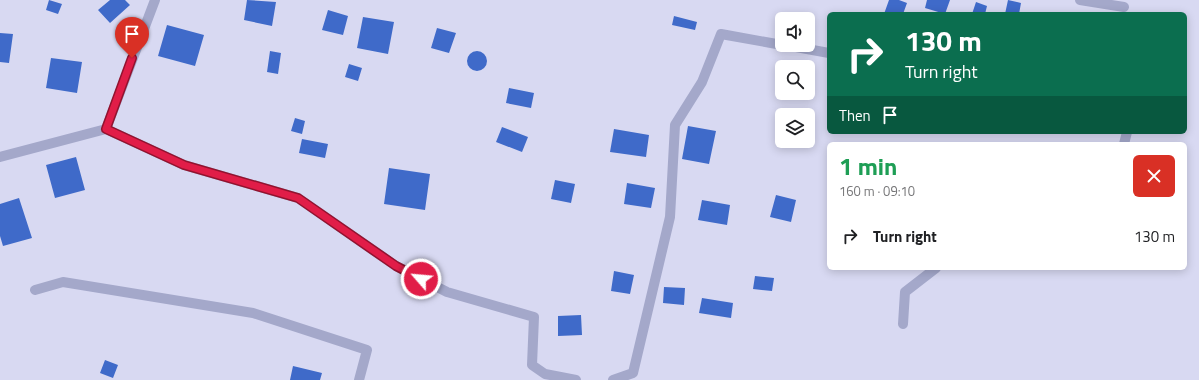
<!DOCTYPE html>
<html lang="en">
<head>
<meta charset="utf-8">
<style>
  body { margin:0; font-family:"Titillium Web",sans-serif; background:#f6f6f6; color:#202124; height:100vh; display:flex; flex-direction:column; font-size:15px; white-space:nowrap }
  * { box-sizing:border-box; margin:0 }
  p { font-size:13px; color:#757577 }
  .icon { flex:none; width:22px; height:22px; fill:none; stroke:currentColor; stroke-width:2; stroke-linecap:round; stroke-linejoin:round }
  .map { position:relative; flex:1; overflow:hidden }
  .side { position:absolute; left:827px; top:142px; width:360px; height:128px; display:flex; flex-direction:column; background:#fff; border-radius:6px; box-shadow:0 2px 10px #0003 }
  .side>* { flex:none }
  .banner { position:absolute; left:827px; top:12px; width:360px; height:122px; border-radius:6px; box-shadow:0 2px 10px #0003; background:#0b6e4f; color:#fff; overflow:hidden }
  .buttons { position:absolute; left:775px; top:12px; display:grid; gap:8px }
  .buttons a { display:grid; place-items:center; width:40px; height:40px; border-radius:6px; background:#fff; box-shadow:0 2px 10px #0003; font-size:20px }
  .pin { position:absolute; display:grid; place-items:center; width:34px; height:34px; color:#fff; margin:-41px -17px; border-radius:50% 50% 50% 0; rotate:-45deg; box-shadow:0 0 4px #0007 }
  .pin .icon { rotate:45deg }
  .me { position:absolute; width:44px; margin:-22px; rotate:297deg; stroke-linejoin:round; filter:drop-shadow(0 0 3px #0008) }
  .turn { display:flex; align-items:center; gap:14px; height:84px; padding:0 12px; font-size:18px }
  .turn .icon { width:52px; height:52px; stroke-width:2.5 }
  .turn b { display:block; font-size:28px; line-height:34px }
  .then { display:flex; align-items:center; height:38px; padding:0 12px; background:#0003; gap:8px; font-size:15px }
  .round { display:grid; place-items:center; flex:none; width:42px; height:42px; border-radius:6px; background:#f6f6f6 }
  .overview { display:flex; align-items:center; justify-content:space-between; height:68px; padding:0 12px }
  h1 { font-size:24px; font-weight:700; line-height:30px; color:#1e9e55 }
  ul { padding:0; list-style:none }
  li { display:flex; align-items:center; gap:12px; height:52px; padding:0 12px }
  li div { flex:1 }
  li b { display:block; font-size:15px }
  li em { font-style:normal }
  .map>svg:first-child { display:block }
</style>
</head>
<body>
<div class="map">
<svg width="1199" height="380" viewBox="0 0 1199 380">
  <rect width="100%" height="100%" fill="#d8d9f2"/>
  <path fill="#3f6ac9" d="M49,0l13,4 -4,10 -12,-4z
    M110,0h15l5,5 -20,18 -12,-13z
    M247,0l29,2 -4,24 -28,-6z
    M889,0h10l8,3 -4,11h-19z
    M927,0h23l-5,14 -20,-6z
    M1008,0l13,3 -2,11h-14z
    M976,2l11,4 -2,8h-13z
    M328,10l20,6 -5,19 -21,-5z
    M674,16l23,6 -2,8 -23,-5z
    M363,17l31,5 -6,32 -31,-6z
    M167,25l37,10 -9,31 -37,-10z
    M437,28l19,5 -7,20 -18,-5z
    M0,33l13,1 -4,29 -9,-1z
    M270,51l11,2 -3,21 -11,-2z
    M467 61a10 10 0 1 1 20 0a10 10 0 1 1-20 0Z
    M51,58l31,4 -5,31 -31,-5z
    M349,64l13,4 -4,13 -13,-4z
    M509,88l25,5 -3,15 -25,-5z
    M295,118l10,3 -3,13 -11,-3z
    M688,126l28,5 -7,33 -27,-5z
    M502,127l26,10 -6,15 -26,-10z
    M614,129l35,6 -3,22 -36,-5z
    M302,139l26,5 -3,14 -26,-5z
    M76,157l9,33 -30,8 -9,-33z
    M389,168l41,6 -5,36 -41,-6z
    M555,180l20,4 -4,19 -20,-4z
    M627,183l28,5 -4,20 -27,-4z
    M776,195l20,5 -5,22 -21,-5z
    M19,198l13,40 -29,8 -3,-10v-32z
    M702,200l28,5 -3,20 -29,-5z
    M614,271l20,4 -4,19 -19,-3z
    M755,276l19,2 -2,13 -19,-2z
    M664,287l21,1 -1,17 -21,-2z
    M702,298l31,5 -2,15 -32,-5z
    M581,315l1,20 -24,1v-20z
    M105,360l13,5 -5,13 -13,-5z
    M293,366l29,7 -2,7h-30z"/>
  <g fill="none" stroke-linecap="round" stroke-linejoin="round">
    <path stroke="#a4a8ca" stroke-width="10" d="M1080,0l44,7
      M785,45l44,8
      M106,129l78,36 114,33 98,68 51,26 87,25 -2,48 13,9 31,6
      M1124,144l3,-12
      M0,157l106,-28 49,-129
      M35,290l28,-8 190,31 114,37 -8,30
      M903,324l2,-32 31,-24
      M613,380l20,-7 37,-156 5,-92 27,-43 19,-48 61,11"/>
  </g>
  <g fill="none" stroke-linecap="round" stroke-linejoin="round">
    <g stroke="#92132f" stroke-width="10">
      <path id="route" d="M132,58l-26,71 78,36 114,33 98,68 25,13"/>
    </g>
    <use href="#route" stroke="#e11d48" stroke-width="7"/>
  </g>
</svg>
<div class="buttons">
<a><svg class="icon" aria-label="sound" viewBox="0 0 24 24"><path d="M4 9h4l5-4v14l-5-4H4zM17 9q2 3 0 6"/></svg></a>
<a><svg class="icon" aria-label="search" viewBox="0 0 24 24"><circle cx="10" cy="10" r="6"/><path d="M15 15l6 6"/></svg></a>
<a><svg class="icon" aria-label="layers" viewBox="0 0 24 24"><path d="M12 4l9 5-9 5-9-5zM3 14l9 5 9-5"/></svg></a>
</div>
<div class="pin" style="left:132px;top:58px;background:#d93025"><svg class="icon" aria-label="arrive" viewBox="0 0 24 24"><path d="M6 21V4h12l-3 4 3 4H6"/></svg></div>
<svg class="me" style="left:421px;top:279px" viewBox="-20 -20 40 40"><circle r="17" fill="#e11d48" stroke="#fff" stroke-width="3"/><path d="M0-11L8 9 0 5-8 9z" fill="#fff"/></svg>
<div class="banner">
<div class="turn"><svg class="icon" aria-label="right" viewBox="0 0 24 24"><path d="M7 20v-9h11M14 6l5 5-5 5"/></svg><div><b>130 m</b>Turn right</div></div>
<div class="then">Then<svg class="icon" aria-label="arrive" viewBox="0 0 24 24"><path d="M6 21V4h12l-3 4 3 4H6"/></svg></div>
</div>
<section class="side">
<div class="overview"><div><h1>1 min</h1><p>160 m · 09:10</p></div><a class="round" style="background:#d93025;color:#fff"><svg class="icon" aria-label="close" viewBox="0 0 24 24"><path d="M6 6l12 12M18 6L6 18"/></svg></a></div>
<ul>
<li><svg class="icon" aria-label="right" viewBox="0 0 24 24"><path d="M7 20v-9h11M14 6l5 5-5 5"/></svg><div><b>Turn right</b></div><em>130 m</em></li>
</ul>
</section>
</div>
</body>
</html>
